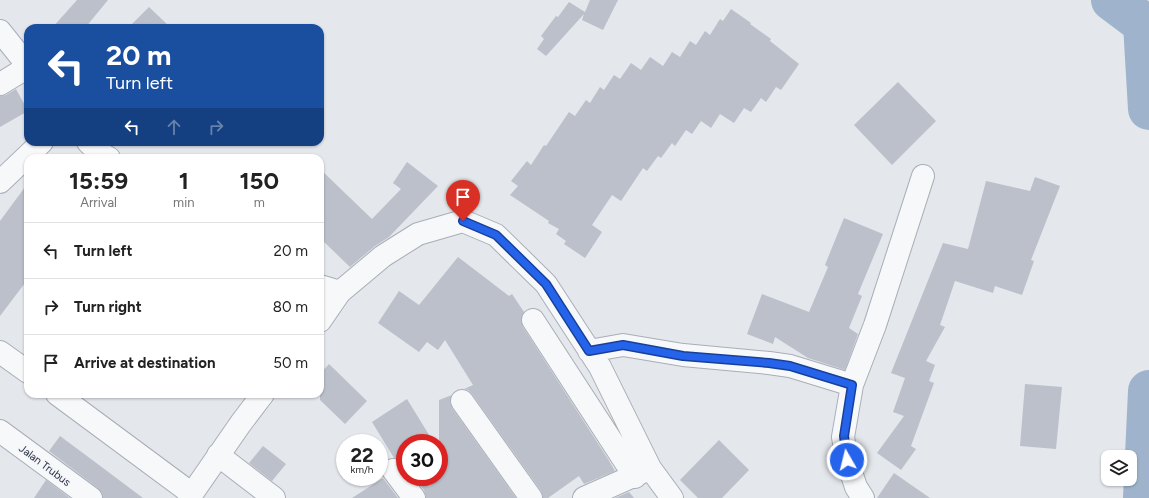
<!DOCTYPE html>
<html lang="en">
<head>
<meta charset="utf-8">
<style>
  body { margin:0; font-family:Figtree,sans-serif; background:#f6f6f6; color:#222; height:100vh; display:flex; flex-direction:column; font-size:15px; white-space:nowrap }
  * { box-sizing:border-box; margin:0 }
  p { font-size:13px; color:#767676 }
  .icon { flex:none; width:22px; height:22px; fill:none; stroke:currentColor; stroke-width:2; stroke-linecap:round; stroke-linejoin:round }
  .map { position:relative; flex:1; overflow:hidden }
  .details { position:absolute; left:24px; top:154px; width:300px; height:244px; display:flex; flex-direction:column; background:#fff; border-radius:12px; box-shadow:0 1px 3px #0004 }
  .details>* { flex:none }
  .top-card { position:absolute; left:24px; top:24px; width:300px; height:122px; border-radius:12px; box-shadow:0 1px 3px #0004; background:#1a4fa0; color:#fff; overflow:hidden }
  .controls { position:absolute; left:1101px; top:450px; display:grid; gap:8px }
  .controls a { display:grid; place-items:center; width:36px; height:36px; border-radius:8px; background:#fff; box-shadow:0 1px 3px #0004; font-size:20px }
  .speed { position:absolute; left:336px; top:434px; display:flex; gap:8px; font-size:20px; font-weight:700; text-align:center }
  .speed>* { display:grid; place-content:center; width:52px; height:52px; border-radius:50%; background:#fff; box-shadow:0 1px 3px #0004; line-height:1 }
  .speed small { font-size:10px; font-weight:400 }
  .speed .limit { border:6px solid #d22; background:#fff; color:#111 }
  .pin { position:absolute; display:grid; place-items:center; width:34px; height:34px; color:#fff; margin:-41px -17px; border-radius:50% 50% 50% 0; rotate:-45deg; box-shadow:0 0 4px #0007 }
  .pin .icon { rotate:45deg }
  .me { position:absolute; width:44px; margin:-22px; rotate:352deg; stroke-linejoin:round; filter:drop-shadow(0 0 3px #0008) }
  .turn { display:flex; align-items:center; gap:14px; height:84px; padding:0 16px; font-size:18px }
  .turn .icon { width:52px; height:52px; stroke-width:2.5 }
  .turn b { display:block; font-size:28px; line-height:34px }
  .lanes { display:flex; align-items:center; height:38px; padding:0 16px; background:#0003; justify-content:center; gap:20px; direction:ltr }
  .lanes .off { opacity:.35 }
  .eta { display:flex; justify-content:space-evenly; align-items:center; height:68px; text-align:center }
  .eta b { font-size:24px; font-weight:700; line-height:28px }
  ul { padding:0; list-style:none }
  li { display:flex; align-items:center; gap:12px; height:56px; padding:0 16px; border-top:1px solid #e0e0e0 }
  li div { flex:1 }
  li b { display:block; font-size:15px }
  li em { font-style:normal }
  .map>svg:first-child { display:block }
</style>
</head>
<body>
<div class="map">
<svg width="1149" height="498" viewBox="0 0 1149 498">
  <rect width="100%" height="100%" fill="#e4e7ec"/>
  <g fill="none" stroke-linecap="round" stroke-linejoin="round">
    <path stroke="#9fb4cc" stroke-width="42" d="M1112,0l32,24 5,85
      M1144,498l5,-107"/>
  </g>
  <path fill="#bbc0ca" d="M77,0h31l-23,28h-33z
    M590,0h28l-15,30 -21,-10 2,-6 -38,42 -9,-7 7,-10 -3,-3 15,-20 2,1 11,-15 16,10z
    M149,7l22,21h-43z
    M731,9l20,14 -1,1 21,15 -1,2 29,23 -18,26 -5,-3 -10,15 -5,-4 -10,14 -7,-4 -10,15 -14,-9 -9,14 -10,-7 -9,13 -6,-4 -11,16 -3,-3 -11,15 -3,-2 -11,15 -4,-3 -22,33 -9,-6 -20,30 10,7 -17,26 -21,-14 2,-3 -10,-7 3,-5 -11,-6 1,-2 -39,-26 8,-9 -7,-5 16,-20 4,4 13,-20 2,1 23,-34 6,4 11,-16 4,3 10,-16 4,3 10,-15 6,4 11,-16 10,7 9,-13 13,9 9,-14 8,5 10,-16 6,4 9,-14 5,4 10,-16 3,2z
    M898,82l38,39 -44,44 -38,-40z
    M16,89l12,22 -28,16v-31l6,-1z
    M407,162l31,24 -49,51 -14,9 -25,21 -30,-29v-69l52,50 29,-30 -8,-6z
    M1035,177l25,9 -29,74 3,1 -12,34 -27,-9 -2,7 -38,-12 -15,44 5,2 -19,34 9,4 -6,16 5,2 -23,63 5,3 -15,21 -24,-17 27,-37 -11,-4 12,-34 -14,-5 52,-130 25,6 18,-68 44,10z
    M28,183v96l-28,37v-95z
    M844,218l39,16 -25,60 4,2 -13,32 9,6 -13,36 -37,-12 -33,-21 -2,7 -26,-10 15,-40 47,18 19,-45 -3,-2z
    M458,257l51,39 3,-2 12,18 -3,8 2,7 85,132 7,12 -31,13 -5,-8 -31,22h-5l-2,-7 -69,-97 -4,-4 -4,-1 9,-4 -28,-45 -7,10 -11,-8 -8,10 -41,-29 21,-32 20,14z
    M329,364l38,37 -22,23 -25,-24v-26z
    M1025,384l37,3 -6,62 -36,-3z
    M452,395l-2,7 2,6 64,90h-90l-2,-8 -10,-13h25v-77z
    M407,399l27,44h-29v22l-7,-6 -4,-1 -22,-36z
    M60,436l35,26 48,36h-40l-1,-5 -4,-5 -49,-37z
    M719,440l30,30 -27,28h-24l-18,-18z
    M263,446l23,18 -14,17 -23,-18z
    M894,473l36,25h-53z
    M383,478l15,20h-46z
    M46,480l24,18h-36z
    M629,492l5,6h-19z"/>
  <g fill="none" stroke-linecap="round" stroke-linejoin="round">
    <g stroke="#a9aeb7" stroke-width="24">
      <path id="minor" d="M0,31l28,35
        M0,84l28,-17
        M88,142l9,9 12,7
        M0,182l42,-40
        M320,286l20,6 43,-36 35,-22 45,-13 33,14 50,49 54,83 50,101 22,30
        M533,320l102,157
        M320,321l20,-29
        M589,351l34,-6 60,10 86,8 21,3 62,19
        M0,352l28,20
        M57,394l135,100
        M462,401l69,97
        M0,431l91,67
        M218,455l56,43
        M393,470l21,28
        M189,498l52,-75 22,-29
        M584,498l63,-28
        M863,498l-7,-11 -9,-27 -4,-23 9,-52 23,-60 48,-149"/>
    </g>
    <use href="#minor" stroke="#f7f8fa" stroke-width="22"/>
  </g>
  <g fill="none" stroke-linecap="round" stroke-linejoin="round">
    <g stroke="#184099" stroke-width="10">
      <path id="route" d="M463,221l33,14 50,49 43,67 34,-6 60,11 86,7 21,3 62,19 -8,51 3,24"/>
    </g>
    <use href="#route" stroke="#2563eb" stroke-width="7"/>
  </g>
  <g text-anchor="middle" stroke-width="3" stroke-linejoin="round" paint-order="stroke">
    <g font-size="11" fill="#2b3445" stroke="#f4f6f9">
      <text transform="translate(45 465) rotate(37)" y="4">Jalan Trubus</text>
    </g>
  </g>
</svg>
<div class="controls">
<a><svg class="icon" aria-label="layers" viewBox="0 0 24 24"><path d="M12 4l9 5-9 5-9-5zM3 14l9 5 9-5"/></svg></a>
</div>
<div class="speed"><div>22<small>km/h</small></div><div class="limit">30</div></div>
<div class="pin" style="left:463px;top:221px;background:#d93025"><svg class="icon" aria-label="arrive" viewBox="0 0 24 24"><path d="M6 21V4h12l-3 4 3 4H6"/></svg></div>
<svg class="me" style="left:847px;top:460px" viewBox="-20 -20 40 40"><circle r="17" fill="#2563eb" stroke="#fff" stroke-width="3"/><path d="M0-11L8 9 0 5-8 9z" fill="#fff"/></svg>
<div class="top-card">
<div class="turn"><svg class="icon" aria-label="left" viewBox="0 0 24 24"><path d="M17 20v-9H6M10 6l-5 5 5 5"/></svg><div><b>20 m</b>Turn left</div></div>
<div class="lanes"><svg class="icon" aria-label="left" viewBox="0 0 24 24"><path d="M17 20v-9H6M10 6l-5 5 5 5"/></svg><svg class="icon off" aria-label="ahead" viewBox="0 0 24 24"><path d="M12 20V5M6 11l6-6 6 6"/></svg><svg class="icon off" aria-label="right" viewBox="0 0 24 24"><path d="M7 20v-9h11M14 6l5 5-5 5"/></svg></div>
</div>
<section class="details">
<div class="eta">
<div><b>15:59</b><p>Arrival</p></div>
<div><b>1</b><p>min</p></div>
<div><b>150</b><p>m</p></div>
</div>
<ul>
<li><svg class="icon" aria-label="left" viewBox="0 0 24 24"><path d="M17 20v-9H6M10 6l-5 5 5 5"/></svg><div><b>Turn left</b></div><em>20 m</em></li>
<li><svg class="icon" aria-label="right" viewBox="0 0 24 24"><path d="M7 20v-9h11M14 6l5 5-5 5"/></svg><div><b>Turn right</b></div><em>80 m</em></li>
<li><svg class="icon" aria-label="arrive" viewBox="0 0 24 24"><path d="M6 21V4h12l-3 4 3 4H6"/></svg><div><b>Arrive at destination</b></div><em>50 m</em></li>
</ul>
</section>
</div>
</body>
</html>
